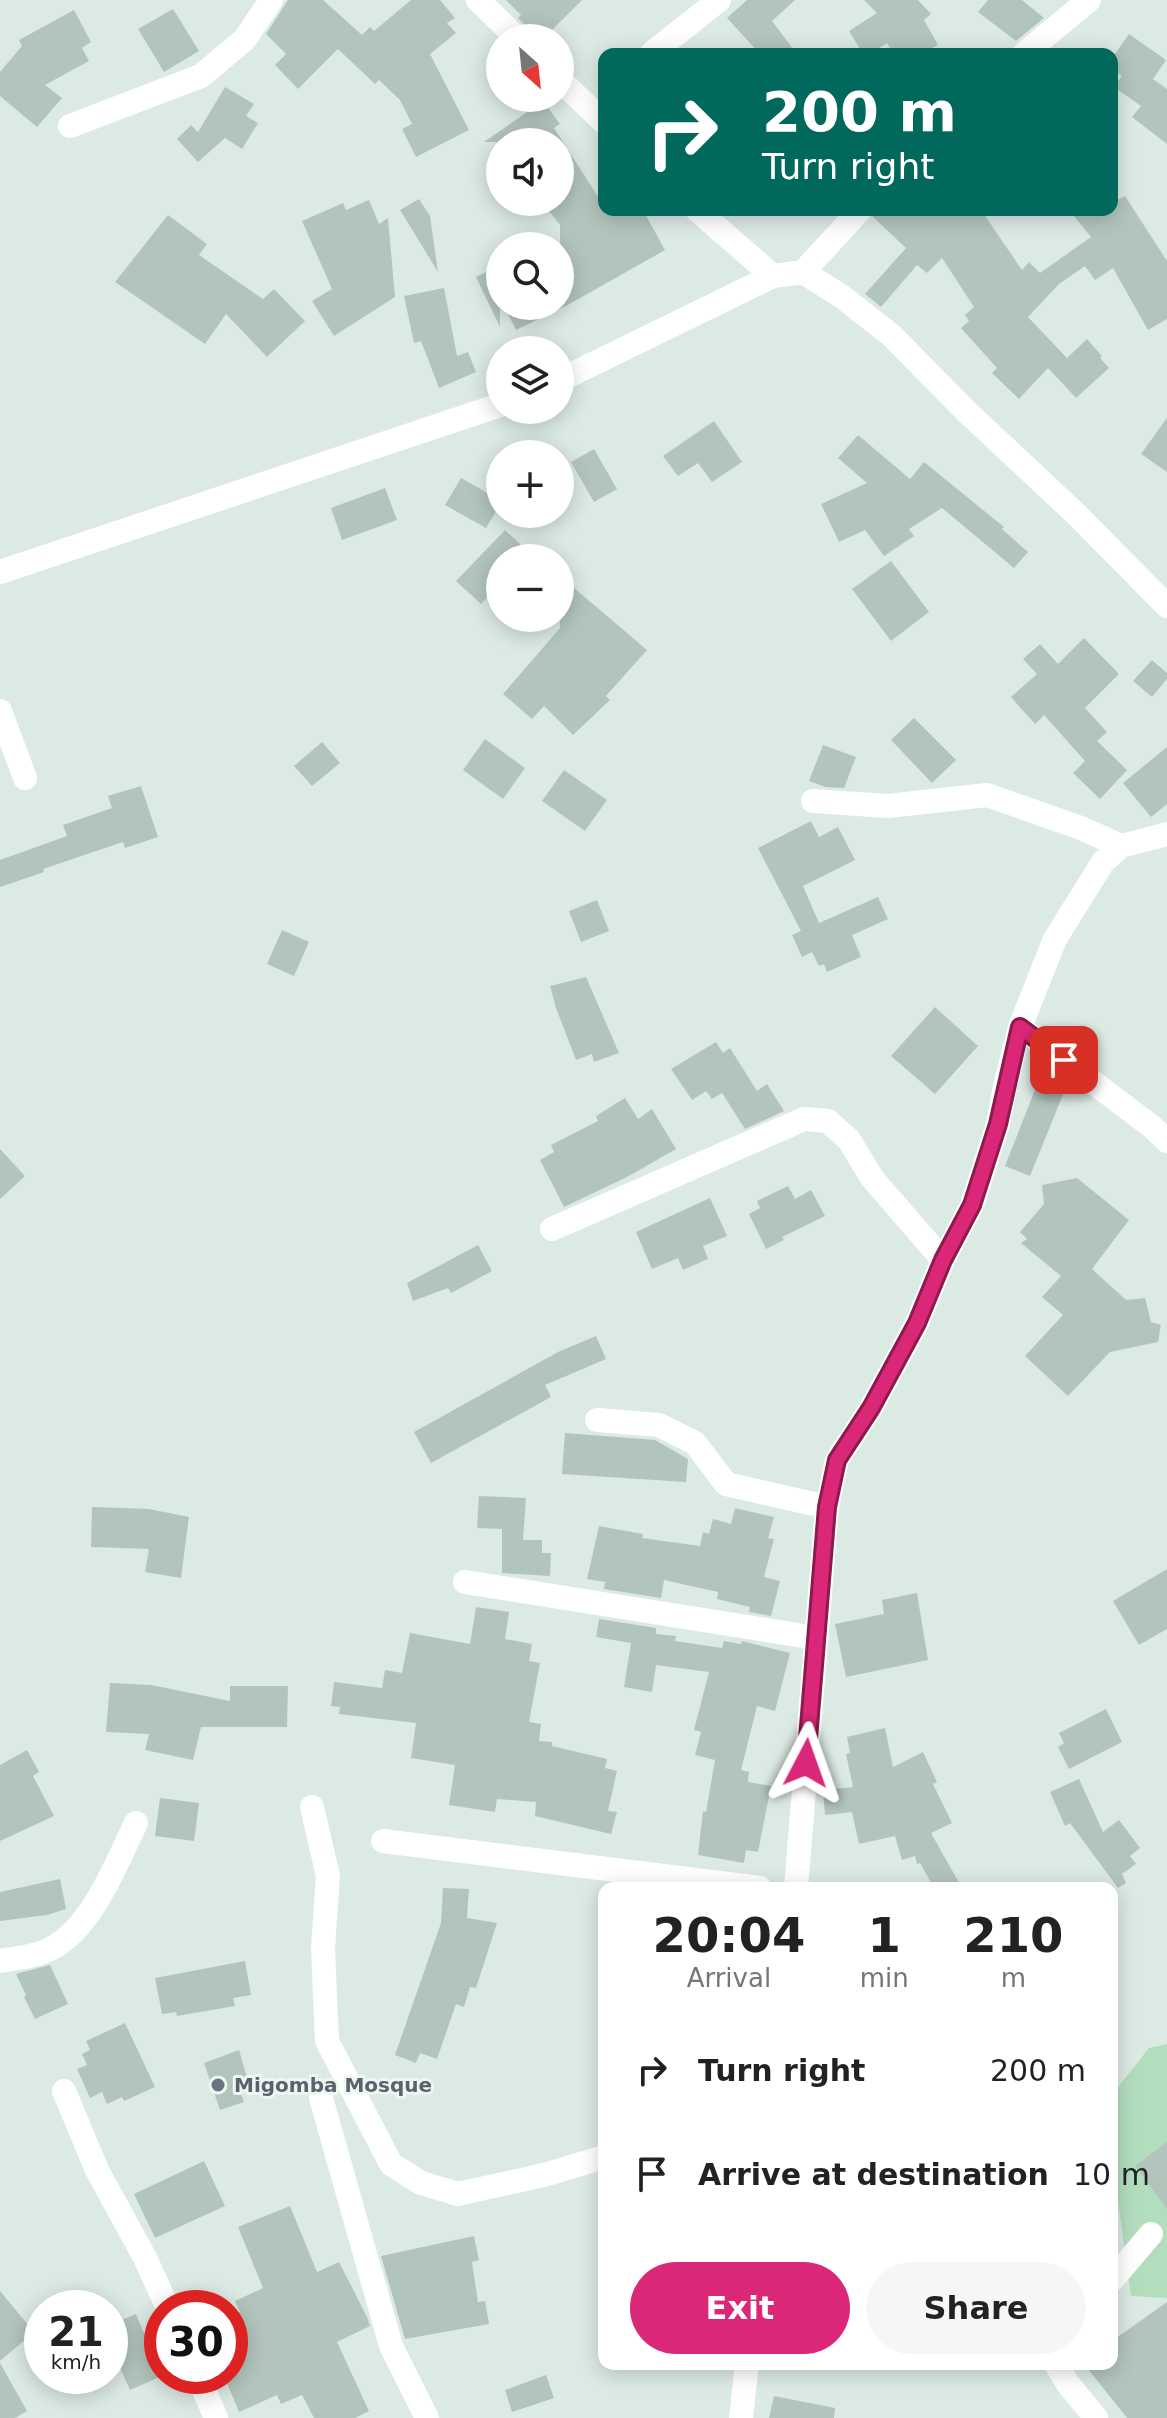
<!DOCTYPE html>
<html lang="en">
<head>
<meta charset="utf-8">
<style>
  body { margin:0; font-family:"DejaVu Sans",sans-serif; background:#f6f6f6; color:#222; height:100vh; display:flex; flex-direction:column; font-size:30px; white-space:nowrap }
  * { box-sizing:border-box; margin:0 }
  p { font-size:26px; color:#767676 }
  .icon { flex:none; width:44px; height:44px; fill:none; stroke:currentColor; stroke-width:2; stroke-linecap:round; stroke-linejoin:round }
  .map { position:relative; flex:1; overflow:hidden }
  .details { position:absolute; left:598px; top:1882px; width:520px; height:488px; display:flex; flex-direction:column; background:#fff; border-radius:16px; box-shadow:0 4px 20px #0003 }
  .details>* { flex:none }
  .guide { position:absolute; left:598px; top:48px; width:520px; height:168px; border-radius:16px; box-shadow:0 4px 20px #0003; background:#00695c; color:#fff; overflow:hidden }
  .needle { width:52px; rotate:153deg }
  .controls { position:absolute; left:486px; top:24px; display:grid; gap:16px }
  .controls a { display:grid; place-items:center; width:88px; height:88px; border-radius:50%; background:#fff; box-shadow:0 4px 20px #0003; font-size:40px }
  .speed { position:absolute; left:24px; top:2290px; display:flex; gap:16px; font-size:40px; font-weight:700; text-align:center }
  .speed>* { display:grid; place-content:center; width:104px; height:104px; border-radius:50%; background:#fff; box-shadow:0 4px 20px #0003; line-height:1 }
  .speed small { font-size:20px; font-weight:400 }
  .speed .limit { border:12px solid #d22; background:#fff; color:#111 }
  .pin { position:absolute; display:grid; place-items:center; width:68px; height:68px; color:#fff; margin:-34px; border-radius:16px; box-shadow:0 4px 12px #0006 }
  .me { position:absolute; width:88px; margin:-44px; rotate:4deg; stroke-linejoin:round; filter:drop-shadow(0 0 6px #0008) }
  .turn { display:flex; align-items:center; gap:28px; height:168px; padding:0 32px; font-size:36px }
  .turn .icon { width:104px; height:104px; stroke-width:2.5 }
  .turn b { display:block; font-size:56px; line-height:68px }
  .eta { display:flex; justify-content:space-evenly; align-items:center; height:136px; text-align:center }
  .eta b { font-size:48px; font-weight:600; line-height:56px }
  .cta { display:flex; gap:16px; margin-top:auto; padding:16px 32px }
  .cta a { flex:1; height:92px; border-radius:48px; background:#db2777; color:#fff; font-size:32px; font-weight:600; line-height:92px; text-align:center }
  .cta a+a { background:#f6f6f6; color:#222 }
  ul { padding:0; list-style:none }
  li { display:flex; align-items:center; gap:24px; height:104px; padding:0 32px }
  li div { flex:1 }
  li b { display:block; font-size:30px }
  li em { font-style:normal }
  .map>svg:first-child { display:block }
</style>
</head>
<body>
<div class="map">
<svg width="1167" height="2418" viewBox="0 0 1167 2418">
  <rect width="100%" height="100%" fill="#dceae4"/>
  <path fill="#b3debe" d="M1167,2044v254l-36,-2 -19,-138v-63l37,-47z"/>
  <path fill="#b2c5bd" d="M288,0h35l39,35 8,-8 4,4 37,-31h29l15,18 -8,5 9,10 -26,21 39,76 -53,27 -14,-28 10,-5 -12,-24 -21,-20 -4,4 -37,-35 -40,40 -23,-24 11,-11 -20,-20z
    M506,0h76l-38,38h-12l-4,-10 -10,-10 3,-3z
    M747,0h48l-23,21 25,33h-37l-33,-36z
    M864,0h54l13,14 -7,6 14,25 -17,9h-28l-6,-11 -17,11h-7l-14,-23 28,-18z
    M988,0h34l22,18 -28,23 -38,-29z
    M173,9l26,42 -35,21 -26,-43z
    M74,10l17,32 -9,6 7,13 -44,24 17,13 -25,29 -37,-31v-24l22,-26 -3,-6z
    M1129,34l37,26 -13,19 14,10v55l-35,-27 9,-11 -27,-19 8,-11 -10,-7v-11z
    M225,87l29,17 -8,12 12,7 -16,26 -17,-11 -27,24 -21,-23 14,-14 7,7z
    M543,101l17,23 -6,4 50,78v4h39l22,40 -99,56 -50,24 -12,-24h56v-81l-18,-23h18v-60h-76z
    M1125,196l42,65v58l-19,11 -35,-62 -18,12 -10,-14 -26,18 -31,33 39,41 20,-19 15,17 -2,2 9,10 -33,30 -28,-30 -29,31 -27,-26 5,-5 -36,-40 8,-7 -4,-6 9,-8 -32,-49 -15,15 -10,-8 -36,42 -16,-13 41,-46 -33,-31 2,-7h106l41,60 7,-8 11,11 51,-36 -22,-27h43v-7z
    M419,199l11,17 8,56 -38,-62z
    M369,200l10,24 9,-6 7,79 -61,39 -22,-35 20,-12 -30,-68 41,-18 3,7z
    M168,215l39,29 -8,11 64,44 11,-10 31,32 -38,36 -41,-43 -21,30 -90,-62z
    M500,265v62l-24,-50z
    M444,288l13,68 11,-4 8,20 -37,16 -18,-47 -7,2 -10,-47z
    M1167,418v54l-26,-18z
    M714,421l28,41 -30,20 -14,-19 -20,13 -15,-20z
    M858,435l52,44 14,-17 80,65 -2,2 26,23 -14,16 -72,-60 -33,21 5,7 -30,20 -19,-26 -26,12 -18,-38 46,-21 -29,-25z
    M594,449l23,40 -23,13 -23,-40z
    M461,478l39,22v5l-14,23 -41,-23z
    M385,488l12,32 -55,20 -11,-32z
    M505,530l30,28h-35v26l-19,20 -25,-23z
    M891,561l38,51 -38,29 -39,-52z
    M560,576l87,74 -41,46 4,4 -37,35 -29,-29 -12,13 -29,-25 57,-66z
    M1084,638l35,36 -34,34 22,24 -10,9 30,29 -27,29 -27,-26 12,-12 -41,-46 -9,9 -24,-27 26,-23 -14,-15 17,-15 18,20z
    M1152,660l15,13v6l-15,18 -19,-16z
    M914,718l42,42 -24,23 -41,-43z
    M485,739l40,29 -22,31 -40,-29z
    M322,742l18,21 -28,23 -18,-20z
    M823,745l33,12 -12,31 -19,-1 -16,-6z
    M1167,747v57l-16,13 -28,-34z
    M564,770l43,30 -22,31 -43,-30z
    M141,786l17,51 -33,11 -2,-6 -80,27 1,3 -44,15v-27l67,-24 -4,-11 49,-17 -4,-12z
    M811,821l8,16 19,-10 17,33 -52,26 16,37 59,-26 10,22 -36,16 9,22 -34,15 -3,-8 -5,2 -7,-14 -10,5 -10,-22 9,-4 -43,-83z
    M597,900l12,31 -28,11 -12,-31z
    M282,930l27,12 -15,34 -27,-12z
    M586,977l33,76 -25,9 -2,-8 -16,6 -20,-52 -6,-22z
    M935,1007l43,39 -43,48 -44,-38z
    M716,1042l7,11 7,-5 27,43 10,-7 17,27 -39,18 -23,-36 -10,6 -6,-8 -14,9 -21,-31z
    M1038,1082l26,10 -34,84 -25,-10z
    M625,1098l13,21 14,-10 24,40 -49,28 -63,30 -24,-47 14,-8 -3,-7 47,-24 -2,-5z
    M0,1149l25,27 -25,23z
    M1077,1178l52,42 -37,49 34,31 19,-2 6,24 10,3 -3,17 -48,10 -42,44 -43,-40 38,-41 -21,-18 19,-21 -40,-33 6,-4 -7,-7 24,-28 -2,-19z
    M788,1186l7,13 16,-9 14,26 -43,21 2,3 -18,9 -17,-35 11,-6 -3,-7z
    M710,1198l17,38 -24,10 5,13 -25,11 -5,-12 -26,11 -16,-37z
    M478,1245l14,26 -41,22 -3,-5 -35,13 -6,-18z
    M596,1336l10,23 -61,26 6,12 -120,66 -17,-31 144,-80z
    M565,1433l90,7 33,19 -2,23 -124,-8z
    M479,1496l47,2 -3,42h19v13h9l-1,23 -48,-3v-44l-25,-1z
    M92,1507l57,2 40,8 -8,61 -36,-6 4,-23 -58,-2z
    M735,1508l39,9 -6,21 6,1 -10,38 16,4 -9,35 -22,-4 1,-5 -33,-8 1,-7 -54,-12 -3,18 -57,-9 1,-7 -18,-3 12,-53 44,8 -1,4 58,8 3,-14 6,2 4,-15 18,5z
    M1167,1569v60l-28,16 -26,-44z
    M917,1593l11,67 -82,17 -11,-53 49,-10 -2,-14z
    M476,1607l33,5 -4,27 27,5 -3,17 11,2 -11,59 12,2 -2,17 13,1v4l55,13 -2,9 12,3 -9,40 9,1 -6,22 -76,-18 1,-14 -39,-3 -2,13 -46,-7 6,-40 -44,-7 5,-35 -77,-9 1,-7 -9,-1 3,-24 48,6 3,-18 17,3 8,-40 60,11z
    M599,1619l57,9v6l20,2 -1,5 47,7 2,-7 17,3 1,-3 48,12 -15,58 -18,-5 -16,64 8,2 -1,10 23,4 -13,66 -12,-2 -2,13 -46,-8 5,-44 3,1 9,-52 -20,-5 6,-23 -7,-2 15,-58 -53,-7 -4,27 -28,-5 7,-44 -35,-6z
    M110,1683l41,2 79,16v-15h58l-1,41h-86l-8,33 -48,-10 4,-16 -43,-2z
    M1106,1709l16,33 -53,27 -11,-22 6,-4 -5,-10z
    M885,1728l8,39 30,-15 14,30 -4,2 19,39 -21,10 31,55h-28l-14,-25 -3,1 -2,-8 -13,4 -7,-24 -36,8 -7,-32 -27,3 -2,-25 30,-3 -7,-33 4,-1 -3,-16z
    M27,1750l12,22 -6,4 21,40 -54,25v-76z
    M1079,1779l24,53 16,-12 21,28 -10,8 6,8 -14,10 4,9 -8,5 -48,-65 -5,3 -15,-34z
    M160,1798l39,5 -5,38 -39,-5z
    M60,1879l6,30 -19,6 -47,6v-29z
    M443,1888l26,1 -2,29 30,5 -21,65 -6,-1 -6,20 -8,-3 -19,55 -17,-6 -4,10 -21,-8 46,-132z
    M245,1961l6,34 -18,3 2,8 -58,10 -1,-4 -14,2 -7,-36z
    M50,1965l18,39 -33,15 -11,-22 2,-2 -10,-21z
    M125,2023l30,64 -31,14 -2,-4 -15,7 -5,-12 -12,6 -13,-29 10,-4 -5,-11 8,-4 -4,-9z
    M239,2050l11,38 -10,3 4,11 -24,8 -16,-47z
    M1167,2142v67l-32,-43z
    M204,2161l21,45 -70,32 -21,-44z
    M290,2206l27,66 22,-10 28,55 3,9 -33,16 32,69 -14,7h-41l-12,-23 -21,9 -4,-9 -38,17 -15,-36h6v-60l10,-4 -5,-11 28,-13 -25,-61z
    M474,2236l5,24 -7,2 6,40 7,-1 4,23 -84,15 -24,-83z
    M0,2291l34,41 -34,29z
    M1167,2302v116h-40l-43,-54h28v-23z
    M136,2314l26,62 -32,14 -20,-44v-21z
    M0,2363l27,48 -12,7h-15z
    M546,2375l8,23 -42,14 -7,-22z
    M774,2396l61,12 -1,10h-65z"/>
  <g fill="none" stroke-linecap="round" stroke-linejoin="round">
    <path stroke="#fff" stroke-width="24" d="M478,0l39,38
      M651,54l68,-54
      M1024,54l65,-54
      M560,80l44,42
      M70,126l131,-50 44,-37 26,-39
      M697,210l76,66
      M803,272l38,24 50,39 77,78 108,101 91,92
      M560,380l213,-104 30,-4 57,-62
      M0,572l500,-167
      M0,711l25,67
      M813,801l75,5 99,-11 94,33 40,18
      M1020,1027l131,99 16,15
      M552,1229l252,-110 24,2 21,19 23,38 71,82
      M597,1420l62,5 36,18 31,41 101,23
      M465,1582l351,56
      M312,1807l16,69 -5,72 4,93 64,123 30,19 37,11 86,-19 60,-18
      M383,1841l377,47
      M796,1888l31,-381 10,-47 34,-52 46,-85 26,-63 29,-55 26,-81 7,-38 15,-59 35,-88 48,-77 18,-16 46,-12
      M0,1961c17,-3 39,-5 54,-14 39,-22 63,-85 82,-124
      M64,2091l33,79 48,88 23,50
      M321,2098l70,248 36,72
      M1112,2280l39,-46
      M1056,2364l12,20 28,34
      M198,2376l18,42
      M741,2418l6,-54"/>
  </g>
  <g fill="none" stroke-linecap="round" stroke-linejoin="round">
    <g stroke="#8e194d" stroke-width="20">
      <path id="route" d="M806,1763l21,-256 10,-47 34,-52 46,-85 26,-63 29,-55 26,-81 22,-97 44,33"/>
    </g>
    <use href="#route" stroke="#db2777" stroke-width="14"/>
  </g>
  <circle fill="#6b7280" stroke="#edf7f2" stroke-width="3" cx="218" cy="2085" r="8"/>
  <g text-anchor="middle" stroke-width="6" stroke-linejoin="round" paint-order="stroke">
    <g font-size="20" font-weight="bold" fill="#5b616d" stroke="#edf7f2" text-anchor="start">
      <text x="234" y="2092">Migomba Mosque</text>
    </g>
  </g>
</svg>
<div class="controls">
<a><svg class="needle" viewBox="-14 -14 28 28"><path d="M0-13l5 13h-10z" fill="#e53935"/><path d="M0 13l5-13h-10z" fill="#767676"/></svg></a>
<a><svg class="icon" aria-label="sound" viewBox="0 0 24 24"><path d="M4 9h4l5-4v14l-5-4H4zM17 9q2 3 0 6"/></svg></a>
<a><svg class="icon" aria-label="search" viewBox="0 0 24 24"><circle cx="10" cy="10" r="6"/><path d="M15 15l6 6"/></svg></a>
<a><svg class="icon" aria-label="layers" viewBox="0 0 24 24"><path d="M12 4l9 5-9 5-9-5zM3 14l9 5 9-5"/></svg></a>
<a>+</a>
<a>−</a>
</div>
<div class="speed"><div>21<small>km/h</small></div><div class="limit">30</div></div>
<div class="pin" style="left:1064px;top:1060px;background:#d93025"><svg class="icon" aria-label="arrive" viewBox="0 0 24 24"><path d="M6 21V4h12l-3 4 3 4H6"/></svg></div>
<svg class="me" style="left:806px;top:1763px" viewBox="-20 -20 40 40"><path d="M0-17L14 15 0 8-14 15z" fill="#db2777" stroke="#fff" stroke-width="4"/></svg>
<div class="guide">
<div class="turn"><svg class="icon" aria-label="right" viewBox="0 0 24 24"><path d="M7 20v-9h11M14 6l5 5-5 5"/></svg><div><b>200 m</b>Turn right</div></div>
</div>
<section class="details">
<div class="eta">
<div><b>20:04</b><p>Arrival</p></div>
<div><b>1</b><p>min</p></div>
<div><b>210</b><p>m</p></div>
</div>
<ul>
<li><svg class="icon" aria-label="right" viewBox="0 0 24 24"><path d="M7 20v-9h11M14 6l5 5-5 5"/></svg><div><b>Turn right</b></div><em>200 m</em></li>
<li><svg class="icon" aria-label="arrive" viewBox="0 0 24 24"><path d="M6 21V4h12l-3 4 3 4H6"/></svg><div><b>Arrive at destination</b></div><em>10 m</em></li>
</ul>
<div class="cta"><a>Exit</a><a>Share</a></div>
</section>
</div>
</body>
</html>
